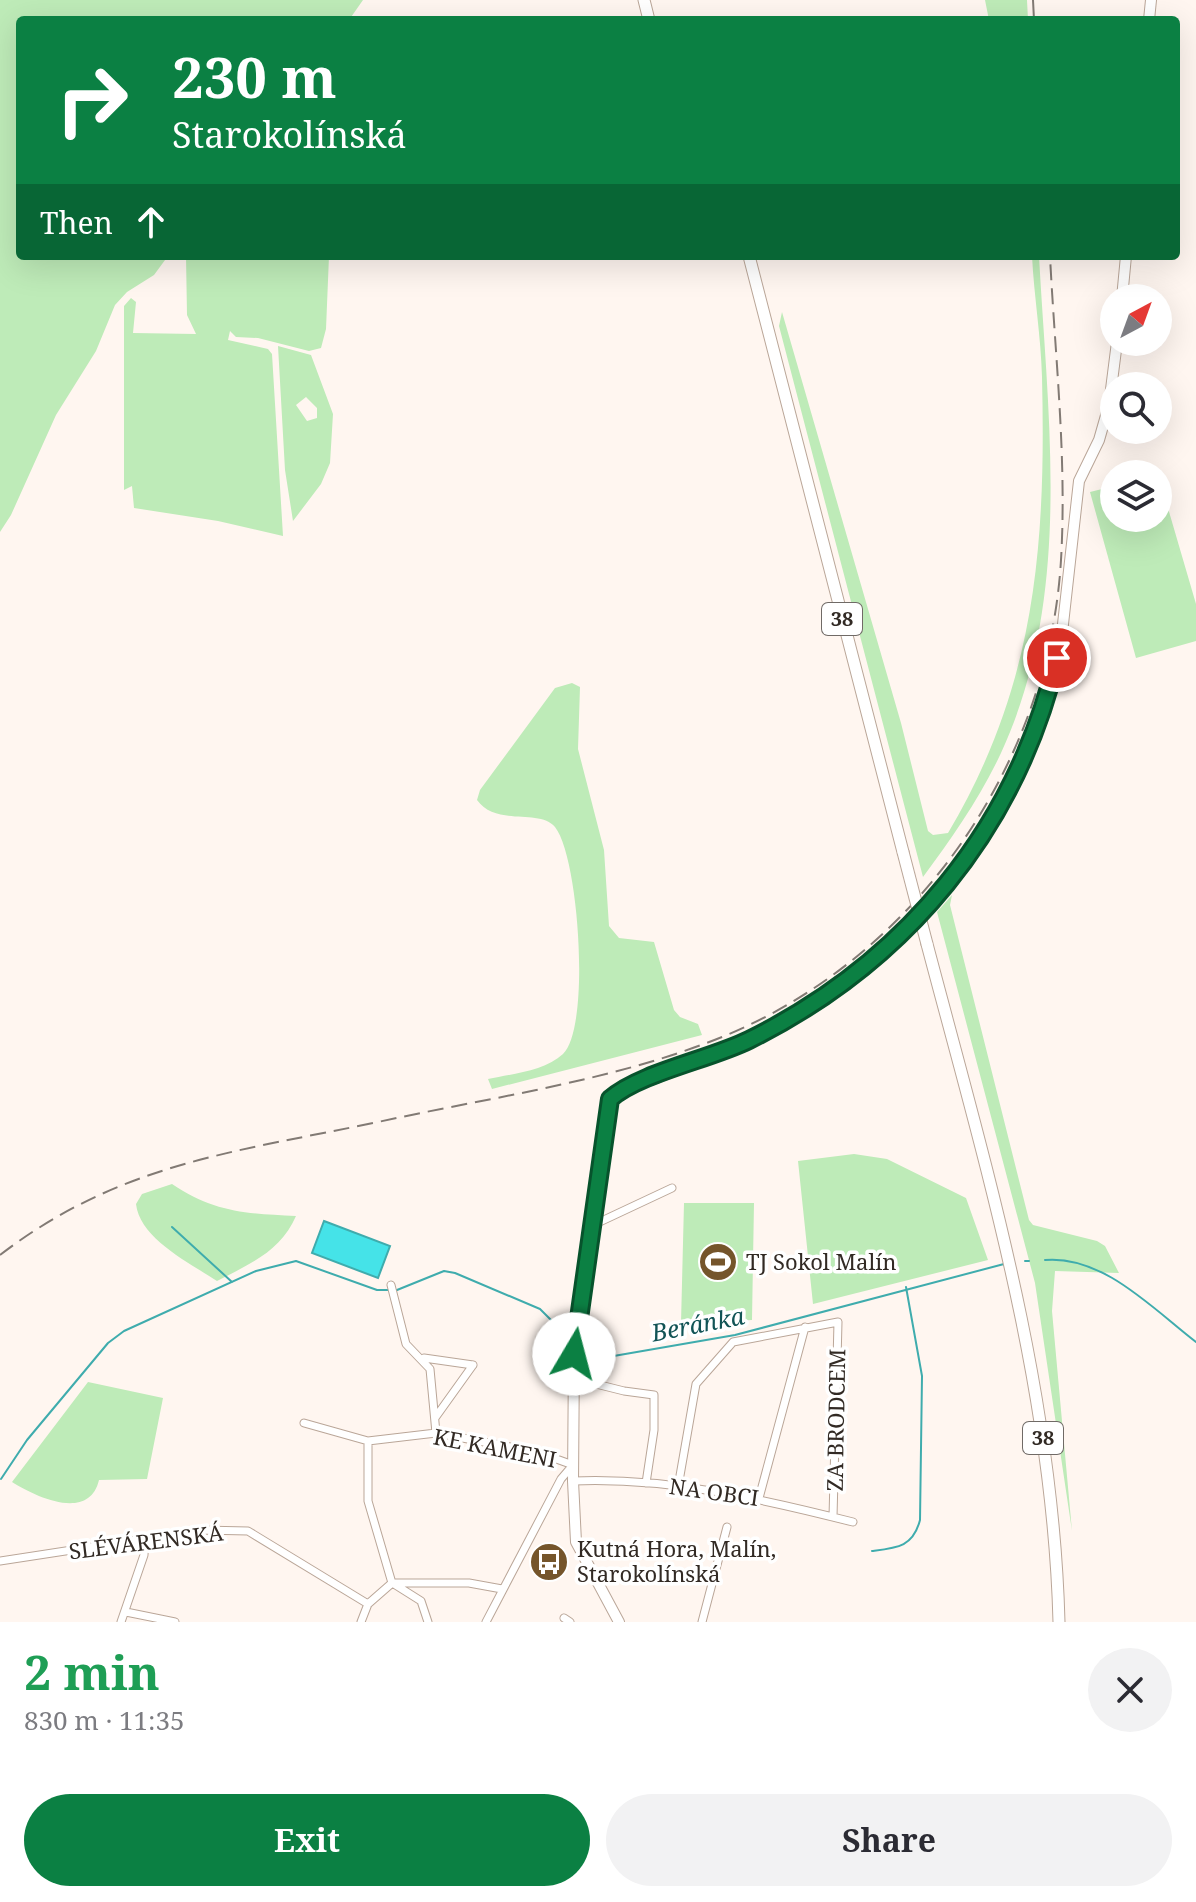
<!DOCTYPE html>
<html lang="en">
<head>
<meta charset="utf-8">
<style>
  body { margin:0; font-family:"Noto Serif",serif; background:#f2f2f3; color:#2b2b33; height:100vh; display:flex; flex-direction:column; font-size:30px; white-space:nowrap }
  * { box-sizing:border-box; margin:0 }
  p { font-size:26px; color:#7c7c81 }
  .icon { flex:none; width:44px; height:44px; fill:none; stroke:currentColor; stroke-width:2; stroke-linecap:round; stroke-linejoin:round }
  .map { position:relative; height:1622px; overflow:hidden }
  .details { display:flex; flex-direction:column; background:#fff; flex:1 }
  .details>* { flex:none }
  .top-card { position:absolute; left:16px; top:16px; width:1164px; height:244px; border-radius:8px; box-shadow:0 8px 32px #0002; background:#0b8043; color:#fff; overflow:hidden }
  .needle { width:52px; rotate:41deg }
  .buttons { position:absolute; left:1100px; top:284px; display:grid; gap:16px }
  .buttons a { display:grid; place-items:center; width:72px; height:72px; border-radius:50%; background:#fff; box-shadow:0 8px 32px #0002; font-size:40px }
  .pin { position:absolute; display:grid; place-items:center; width:68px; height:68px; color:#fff; margin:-34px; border:4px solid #fff; border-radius:50%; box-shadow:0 2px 8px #0007 }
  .me { position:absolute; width:88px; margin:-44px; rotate:8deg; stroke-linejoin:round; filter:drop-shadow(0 0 6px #0008) }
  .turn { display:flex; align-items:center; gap:28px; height:168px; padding:0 24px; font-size:36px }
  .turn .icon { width:104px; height:104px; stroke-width:2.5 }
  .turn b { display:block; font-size:56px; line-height:68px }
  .then { display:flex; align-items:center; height:76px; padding:0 24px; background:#0003; gap:16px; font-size:30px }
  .round { display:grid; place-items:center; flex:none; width:84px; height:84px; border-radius:42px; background:#f2f2f3 }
  .summary { display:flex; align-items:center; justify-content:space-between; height:136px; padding:0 24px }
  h1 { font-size:48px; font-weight:700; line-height:60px; color:#1e9e55 }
  .primary-button { display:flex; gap:16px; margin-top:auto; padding:16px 24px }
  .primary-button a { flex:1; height:92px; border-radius:48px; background:#0b8043; color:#fff; font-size:32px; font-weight:700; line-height:92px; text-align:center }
  .primary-button a+a { background:#f2f2f3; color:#2b2b33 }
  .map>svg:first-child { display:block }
</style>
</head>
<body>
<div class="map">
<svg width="1196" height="1622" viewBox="0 0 1196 1622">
  <rect width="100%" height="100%" fill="#fff6f0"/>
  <path fill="#beebb8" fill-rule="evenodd" d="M0,0h363l-14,20h-329v236h148l-14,19 -27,17 -12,13 -19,46 -40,64 -45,100 -11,17z
    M985,0h42l1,20h-39z
    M186,256h143l-3,73 -5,19 -12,3 -51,-13 -22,-1 -6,-6 -2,9 40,9 4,5 11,182 -65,-15 -84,-13 -2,-22 -8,4v-184l7,-8 5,4 -3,31 63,1 -9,-19z
    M1032,256h7c9,167 34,340 -38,497 -21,45 -49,85 -78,124l-144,-551 3,-14 119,411 27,108 5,4 15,-2c88,-148 98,-288 94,-456 -1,-40 -8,-81 -10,-121z
    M278,346l33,9 22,59 -3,49 -9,21 -28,37 -8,-51zM306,397l11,11v10l-10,3 -11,-16z
    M1158,474l38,130v37l-60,17 -46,-166 24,-6v32h44z
    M572,683l8,4 -2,62 26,101 5,76 10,12 35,4 20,68 6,7 18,7 4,11 -210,54 -4,-10c23,-5 57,-8 75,-25 28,-27 16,-197 -8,-227 -15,-19 -59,0 -78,-27l3,-10 75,-102z
    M952,895l-2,10 79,315 4,5 64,16 8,5 14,27 -64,-2 -3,40 20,220 -37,-248 -98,-371z
    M854,1154l33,5 79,39 22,62 -175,44 -15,-143z
    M172,1184c41,28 75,30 124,32 -15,35 -46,48 -79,65 -27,-18 -77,-42 -81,-77l6,-10z
    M684,1203h70l-2,117 -71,3z
    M88,1382l75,16 -16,81 -48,1c-10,42 -63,17 -87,2z"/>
  <path fill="#45e3e8" stroke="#3facad" stroke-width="2" d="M324,1221l66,25 -12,32 -66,-25z"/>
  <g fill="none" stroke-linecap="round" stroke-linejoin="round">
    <path stroke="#3facad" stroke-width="2" d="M172,1227l60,55
      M1045,1260c58,-5 108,49 151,82
      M1025,1261h4
      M397,1290l47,-19 11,2 85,36 11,11 10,43 7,1
      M579,1362l156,-27 269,-71
      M1,1479l26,-39 81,-97 16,-12 132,-60 40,-10 81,29h13
      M872,1551c25,-3 41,-4 48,-31l2,-144 -16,-89"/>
    <g stroke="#baa698" stroke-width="9">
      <path id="street" d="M591,1226l81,-38
        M391,1285l15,59 24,25 6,64
        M424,1358l49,7
        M572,1378l52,13 30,4v35l-8,53
        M435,1418l38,-53
        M304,1423l64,18
        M573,1481c95,-4 189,18 280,41
        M678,1487l18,-103 37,-42 105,-20 -5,195
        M759,1498l46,-171
        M0,1561l202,-31 46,1 120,73
        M392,1583l-24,-82v-60l68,-8 101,19 36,13 -12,14 -75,143
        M392,1583h77l33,6
        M394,1584l27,17 7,21
        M126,1612l49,10
        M564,1618l6,4
        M121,1622l23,-67 1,-15
        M361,1622l7,-18 24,-21
        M702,1622l25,-95"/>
    </g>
    <g stroke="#baa698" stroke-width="12">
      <path id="secondary" d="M1149,20l2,-20
        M1122,298l4,-42
        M619,1622l-43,-80 -3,-61 1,-127 33,-247 10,-14 110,-42 97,-53 46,-34 40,-37 69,-84 46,-85 26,-74 11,-51 17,-152 20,-41 10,-35 8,-63"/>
    </g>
    <g stroke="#baa698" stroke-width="13">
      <path id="primary" d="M644,0l5,20
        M749,256l154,596
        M927,944c59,223 126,445 132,678"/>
    </g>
    <use href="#street" stroke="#fff" stroke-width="7"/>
    <use href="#secondary" stroke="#fff" stroke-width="10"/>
    <use href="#primary" stroke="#fff" stroke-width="11"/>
    <path stroke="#827a74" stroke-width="2" stroke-dasharray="16 8" stroke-linecap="butt" d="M1033,0l1,20
      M0,1255c120,-92 235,-103 378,-133 114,-25 235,-41 344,-85 192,-78 327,-271 339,-477 6,-101 -6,-204 -11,-304"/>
    <g stroke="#baa698" stroke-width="13" stroke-linecap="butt">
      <path id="primary-bridge" d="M903,852l24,92"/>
    </g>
    <use href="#primary-bridge" stroke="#fff" stroke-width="11"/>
  </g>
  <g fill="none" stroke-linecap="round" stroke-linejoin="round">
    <g stroke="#07532c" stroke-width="20">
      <path id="route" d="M574,1354l36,-255c29,-26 101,-40 139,-59 157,-78 267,-211 308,-382"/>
    </g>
    <use href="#route" stroke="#0b8043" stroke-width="14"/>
  </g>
  <defs>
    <g id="stadium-disc" transform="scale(2)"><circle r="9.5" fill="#75552b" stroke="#fff"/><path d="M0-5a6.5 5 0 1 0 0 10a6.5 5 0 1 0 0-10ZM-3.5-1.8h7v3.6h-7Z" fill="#fff"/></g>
    <g id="bus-disc" transform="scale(2)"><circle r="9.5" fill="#75552b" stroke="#fff"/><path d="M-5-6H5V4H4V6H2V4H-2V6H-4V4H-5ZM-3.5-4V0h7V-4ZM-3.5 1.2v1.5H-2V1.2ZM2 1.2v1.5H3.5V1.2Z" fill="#fff"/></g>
  </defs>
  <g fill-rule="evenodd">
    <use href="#stadium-disc" x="718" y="1262"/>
    <use href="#bus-disc" x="549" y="1562"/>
  </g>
  <g text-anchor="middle" stroke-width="7" stroke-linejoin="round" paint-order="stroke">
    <g fill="#fff" stroke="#706a66" stroke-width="2">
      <rect x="822" y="603" width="40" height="32" rx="6"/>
      <rect x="1023" y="1422" width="40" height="32" rx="6"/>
    </g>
    <g font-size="20" font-weight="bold" fill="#322a24">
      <text x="842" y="626">38</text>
      <text x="1043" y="1445">38</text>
    </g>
    <g font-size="22" fill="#322a24" stroke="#fff" text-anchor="start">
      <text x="746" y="1270">TJ Sokol Malín</text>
      <text x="577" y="1557">Kutná Hora, Malín,<tspan x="577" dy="25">Starokolínská</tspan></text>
    </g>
    <g font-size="22" fill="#322a24" stroke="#fff">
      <text transform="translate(836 1420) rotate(-89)" y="8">ZA BRODCEM</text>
      <text transform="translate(495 1448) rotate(11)" y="8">KE KAMENI</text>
      <text transform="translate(714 1492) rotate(8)" y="8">NA OBCI</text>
      <text transform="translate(146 1542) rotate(-7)" y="8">SLÉVÁRENSKÁ</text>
    </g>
    <g font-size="24" font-style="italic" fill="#125456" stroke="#fff">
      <text transform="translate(698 1325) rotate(-11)" y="8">Beránka</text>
    </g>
  </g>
</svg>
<div class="buttons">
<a><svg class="needle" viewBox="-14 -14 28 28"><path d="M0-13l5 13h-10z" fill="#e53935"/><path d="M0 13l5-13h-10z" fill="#7c7c81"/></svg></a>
<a><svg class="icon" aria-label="search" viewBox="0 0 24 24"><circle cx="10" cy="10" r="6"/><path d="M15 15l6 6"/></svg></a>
<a><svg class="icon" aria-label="layers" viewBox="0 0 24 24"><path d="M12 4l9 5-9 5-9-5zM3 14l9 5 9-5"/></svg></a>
</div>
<div class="pin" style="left:1057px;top:658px;background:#d93025"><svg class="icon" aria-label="arrive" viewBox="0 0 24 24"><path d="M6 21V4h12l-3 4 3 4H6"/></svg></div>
<svg class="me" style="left:574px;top:1354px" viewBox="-20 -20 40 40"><circle r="19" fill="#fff"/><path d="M0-13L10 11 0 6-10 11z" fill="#0b8043"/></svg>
<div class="top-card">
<div class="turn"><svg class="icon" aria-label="right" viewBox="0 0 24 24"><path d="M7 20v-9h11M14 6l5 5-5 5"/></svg><div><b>230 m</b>Starokolínská</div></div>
<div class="then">Then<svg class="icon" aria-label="ahead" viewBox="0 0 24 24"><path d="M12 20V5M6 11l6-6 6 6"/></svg></div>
</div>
</div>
<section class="details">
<div class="summary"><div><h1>2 min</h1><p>830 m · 11:35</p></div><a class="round"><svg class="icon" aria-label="close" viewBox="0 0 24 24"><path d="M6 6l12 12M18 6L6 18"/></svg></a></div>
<div class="primary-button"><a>Exit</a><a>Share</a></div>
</section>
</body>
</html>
